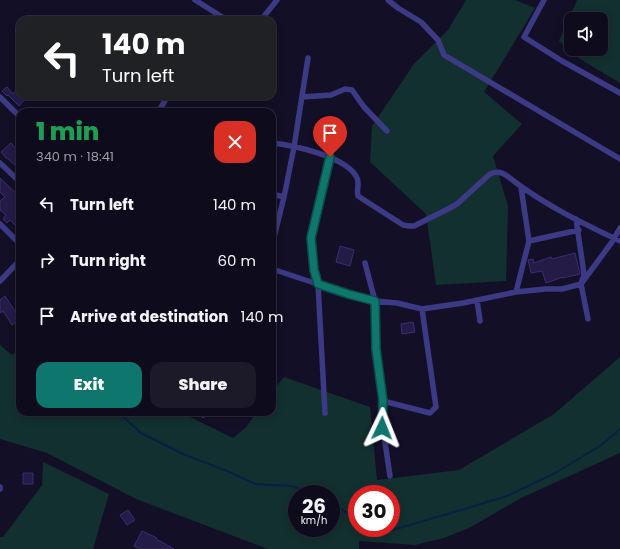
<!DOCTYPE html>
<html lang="en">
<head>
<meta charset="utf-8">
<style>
  body { margin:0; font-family:Poppins,sans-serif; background:#1c1929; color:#f1f3f6; height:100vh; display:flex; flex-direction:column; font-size:15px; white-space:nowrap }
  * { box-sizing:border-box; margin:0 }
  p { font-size:13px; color:#9b9ba3 }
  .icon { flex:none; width:22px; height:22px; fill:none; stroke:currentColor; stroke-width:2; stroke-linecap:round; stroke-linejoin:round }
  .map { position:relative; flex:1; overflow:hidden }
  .panel { position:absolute; left:16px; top:108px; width:260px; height:308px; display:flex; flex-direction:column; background:#0e0b1c; border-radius:12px; box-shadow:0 2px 10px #0003,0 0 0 1px #2e2b3b }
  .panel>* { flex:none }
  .guide { position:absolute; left:16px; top:16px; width:260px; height:84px; border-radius:12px; box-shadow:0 2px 10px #0003,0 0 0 1px #2e2b3b; background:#202124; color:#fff; overflow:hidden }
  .fabs { position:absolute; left:564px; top:12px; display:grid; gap:8px }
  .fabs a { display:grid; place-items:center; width:44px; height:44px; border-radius:8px; background:#0e0b1c; box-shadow:0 2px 10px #0003,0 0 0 1px #2e2b3b; font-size:20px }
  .speed { position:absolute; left:288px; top:485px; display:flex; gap:8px; font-size:20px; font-weight:700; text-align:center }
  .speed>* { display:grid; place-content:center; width:52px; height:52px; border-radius:50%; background:#0e0b1c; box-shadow:0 2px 10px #0003,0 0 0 1px #2e2b3b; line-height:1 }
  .speed small { font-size:10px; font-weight:400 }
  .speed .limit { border:6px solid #d22; background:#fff; color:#111 }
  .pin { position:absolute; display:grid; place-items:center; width:34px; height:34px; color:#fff; margin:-41px -17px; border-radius:50% 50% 50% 0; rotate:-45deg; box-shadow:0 0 4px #0007 }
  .pin .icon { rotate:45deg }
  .me { position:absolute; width:44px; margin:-22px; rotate:2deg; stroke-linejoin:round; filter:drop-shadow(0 0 3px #0008) }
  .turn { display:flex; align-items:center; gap:14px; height:84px; padding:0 20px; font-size:18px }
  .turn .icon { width:52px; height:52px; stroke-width:2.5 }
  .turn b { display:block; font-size:28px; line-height:34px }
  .round { display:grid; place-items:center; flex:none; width:42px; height:42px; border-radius:12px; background:#1c1929 }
  .summary { display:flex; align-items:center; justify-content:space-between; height:68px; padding:0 20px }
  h1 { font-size:24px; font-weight:800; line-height:30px; color:#1e9e55 }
  .cta { display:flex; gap:8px; margin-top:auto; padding:8px 20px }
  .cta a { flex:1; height:46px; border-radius:12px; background:#0f766e; color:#fff; font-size:16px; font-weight:800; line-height:46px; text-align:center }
  .cta a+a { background:#1c1929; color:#f1f3f6 }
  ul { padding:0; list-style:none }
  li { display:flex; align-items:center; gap:12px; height:56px; padding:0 20px }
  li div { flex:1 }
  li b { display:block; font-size:15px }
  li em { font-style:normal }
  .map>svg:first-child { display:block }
</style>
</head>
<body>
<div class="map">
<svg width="620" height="549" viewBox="0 0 620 549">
  <rect width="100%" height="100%" fill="#130f26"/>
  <path fill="#12302f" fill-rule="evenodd" d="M466,0h49l20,8 -51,84 38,32 -29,32 15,50 -2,75 -70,4 -10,-71 -56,-52 2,-36 42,-62 34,-34z
    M577,0h43v83l-40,-24 -21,-18zM571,19h30v30h-30z
    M0,345l12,10 8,-7v64h160l53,26 13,-11 11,-15h15v-20l12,-15 86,30 7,73 82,-10 95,-56 66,-57v96l-99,45 -52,30 -25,10 -29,7 -56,-4v8h-91l-132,-50 -89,-46 -47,-14zM297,494h34v34h-34zM357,494h34v34h-34z
    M43,462l66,32 -16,55h-93v-12h3l39,-52z"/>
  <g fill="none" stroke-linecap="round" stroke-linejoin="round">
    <path stroke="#0a1f44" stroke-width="2" d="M118,412l23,21 42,21 44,17 29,13 36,2 22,8
      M331,503l26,16
      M373,528l16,3 17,-5 55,-16 46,-14 48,-23 45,-27 20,-17"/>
  </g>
  <path fill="#241b47" stroke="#3b2d73" d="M20,86v10h8l-9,10 -11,-11 -1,1 -5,-5 5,-4 6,7z
    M11,143l5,6 4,-4v18l-4,3 -9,-8h-1l-5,-6z
    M0,178l20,19v33l-10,-10 -3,3 -4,-4 3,-4 -6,-5v-9l5,-4 -5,-5z
    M340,246l14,4 -4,16 -14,-4z
    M575,253l5,21 -17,4v-1l-17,6 -4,-12 -11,2 -3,-13 5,-1 1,4 17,-6 1,2z
    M5,296l15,23 -8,6 -9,-14 -3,2v-13z
    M413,322l2,10 -13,2 -1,-10z
    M23,473h10v11h-10z
    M128,510l7,10 -8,5 -7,-10z
    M142,531l15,7 -1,1 18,10h-34l-6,-3z"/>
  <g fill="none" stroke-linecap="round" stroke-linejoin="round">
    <path stroke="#3d3a85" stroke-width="5.5" d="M195,0l32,20
      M388,0l10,8 23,14 17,18 6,15 176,104
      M544,0l-20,37 38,24 58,32
      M261,20l16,-20
      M0,97l20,20
      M302,97l29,-2 14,-6 7,1 12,17 23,24
      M158,112l10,-16
      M272,143c21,2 76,14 85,35 3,6 -1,12 1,18l45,29 6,1h5l36,-18 7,-4 33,-30c11,-5 17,2 25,8 32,24 69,42 105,59
      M0,163l20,19
      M521,187l8,54
      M272,194l12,3
      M0,224l20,20
      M272,245l12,-48 10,-50 14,-89
      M365,263l10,38 1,48 7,52 47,12 6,-6 -14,-98
      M272,269l76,25 27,7 22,2 25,6 41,-6 53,-11 29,-3h17l19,-5 1,-4 2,-4 -1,-9 -7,-48
      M0,281l20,-21
      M516,292l13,-51 50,-11
      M477,300l3,21
      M588,319l-7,-35 31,-42 8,-14
      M383,401v27l7,48
      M325,413l-7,-129 -4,-14 -3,-32 19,-81
      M203,415l3,-3
      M0,487v2"/>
  </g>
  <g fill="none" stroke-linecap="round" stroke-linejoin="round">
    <g stroke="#0a4d48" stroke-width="10">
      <path id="route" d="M330,157l-19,81 3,32 4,14 30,10 27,7 1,48 7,52 -1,27"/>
    </g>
    <use href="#route" stroke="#0f766e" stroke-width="7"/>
  </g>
</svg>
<div class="fabs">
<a><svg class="icon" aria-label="sound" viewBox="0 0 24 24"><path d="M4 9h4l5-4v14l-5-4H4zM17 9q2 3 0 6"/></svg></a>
</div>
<div class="speed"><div>26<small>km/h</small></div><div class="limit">30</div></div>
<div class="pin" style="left:330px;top:157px;background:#d93025"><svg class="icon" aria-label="arrive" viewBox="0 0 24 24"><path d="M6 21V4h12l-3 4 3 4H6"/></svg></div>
<svg class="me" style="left:382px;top:428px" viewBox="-20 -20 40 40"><path d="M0-17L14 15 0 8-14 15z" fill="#0f766e" stroke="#fff" stroke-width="4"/></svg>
<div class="guide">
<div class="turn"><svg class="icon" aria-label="left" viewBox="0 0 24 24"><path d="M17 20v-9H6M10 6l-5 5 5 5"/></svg><div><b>140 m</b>Turn left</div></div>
</div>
<section class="panel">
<div class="summary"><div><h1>1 min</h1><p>340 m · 18:41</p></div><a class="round" style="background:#d93025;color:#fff"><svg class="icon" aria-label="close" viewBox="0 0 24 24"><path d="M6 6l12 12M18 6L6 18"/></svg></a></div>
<ul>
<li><svg class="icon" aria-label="left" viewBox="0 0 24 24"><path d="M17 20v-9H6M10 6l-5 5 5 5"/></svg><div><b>Turn left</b></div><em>140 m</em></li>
<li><svg class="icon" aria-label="right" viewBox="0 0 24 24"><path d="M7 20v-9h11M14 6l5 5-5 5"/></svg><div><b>Turn right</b></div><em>60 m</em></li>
<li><svg class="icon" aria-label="arrive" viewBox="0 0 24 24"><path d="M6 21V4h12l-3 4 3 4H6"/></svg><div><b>Arrive at destination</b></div><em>140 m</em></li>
</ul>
<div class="cta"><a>Exit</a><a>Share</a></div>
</section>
</div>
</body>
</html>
